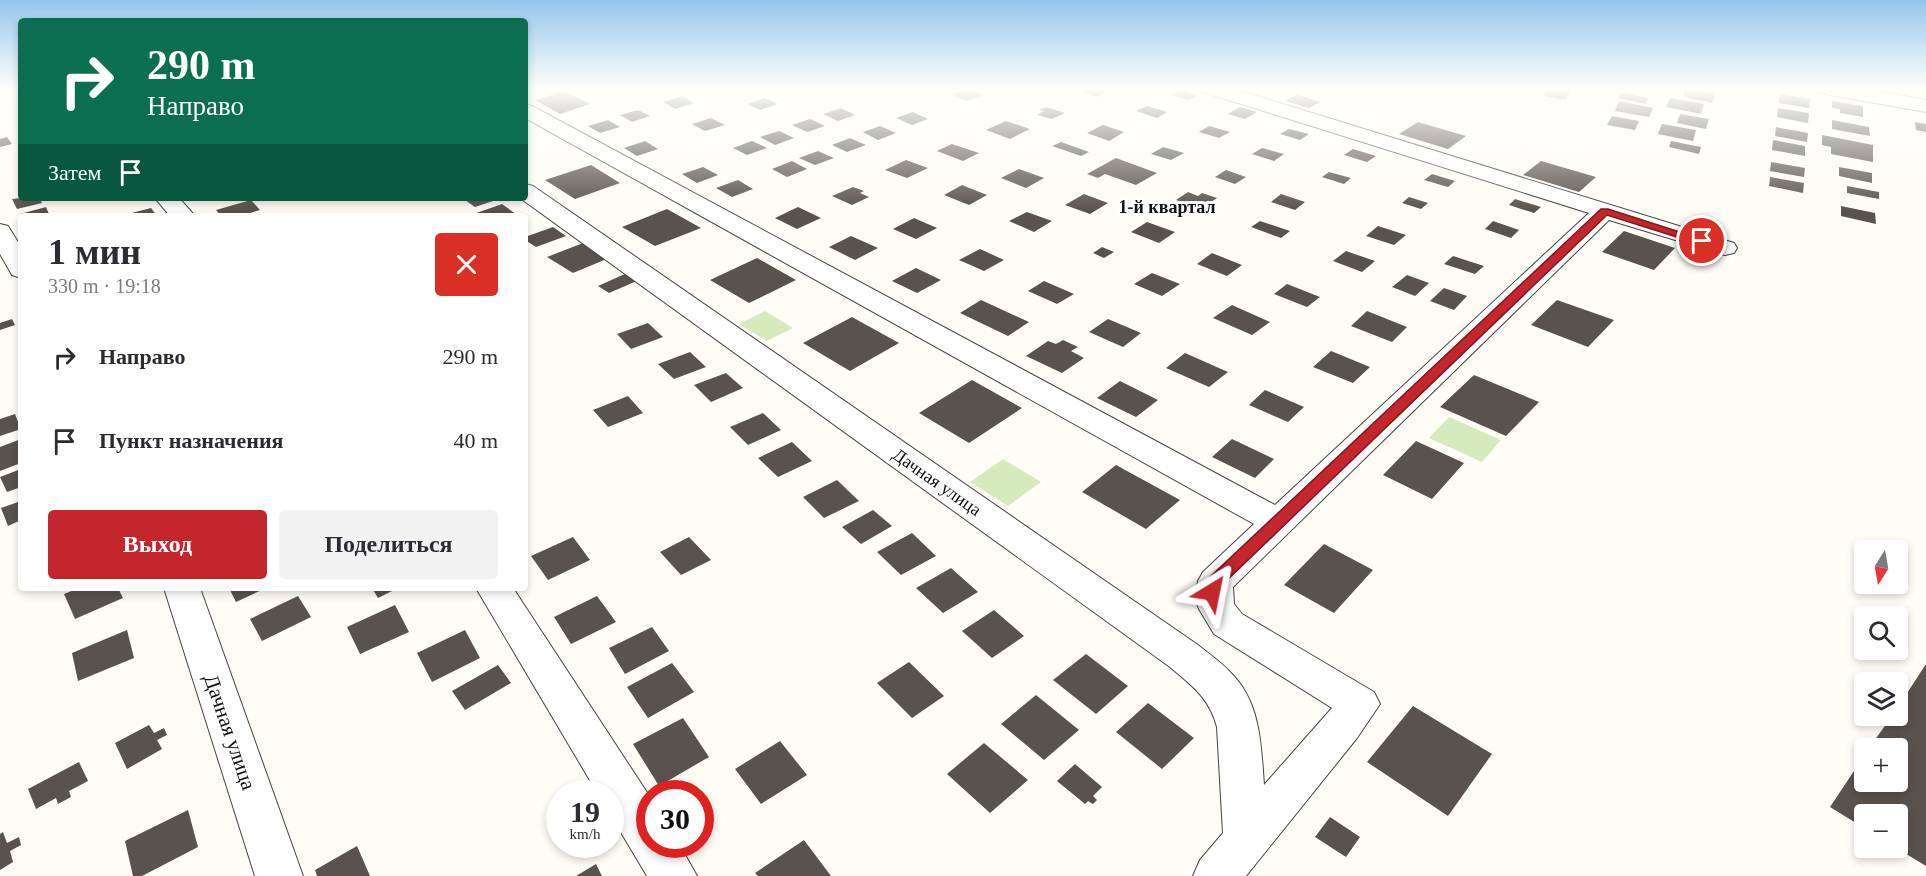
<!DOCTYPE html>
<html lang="ru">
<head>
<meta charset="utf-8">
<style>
  body { margin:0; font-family:Georgia,serif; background:#f2f2f3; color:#2b2b33; height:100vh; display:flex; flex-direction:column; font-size:22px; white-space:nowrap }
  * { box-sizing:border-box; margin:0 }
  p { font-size:20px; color:#7c7c81 }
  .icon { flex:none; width:33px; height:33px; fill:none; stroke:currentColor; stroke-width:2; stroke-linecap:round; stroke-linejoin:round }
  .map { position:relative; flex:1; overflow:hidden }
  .panel { position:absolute; left:18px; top:213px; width:510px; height:378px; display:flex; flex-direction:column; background:#fff; border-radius:6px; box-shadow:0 3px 9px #0003 }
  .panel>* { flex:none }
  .guide { position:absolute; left:18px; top:18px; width:510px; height:183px; border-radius:6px; box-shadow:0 3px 9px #0003; background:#0b6e4f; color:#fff; overflow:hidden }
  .needle { width:39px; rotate:191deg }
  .buttons { position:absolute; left:1854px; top:540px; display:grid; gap:12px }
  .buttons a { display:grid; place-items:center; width:54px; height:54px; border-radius:6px; background:#fff; box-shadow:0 3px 9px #0003; font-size:30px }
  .speed { position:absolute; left:546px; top:780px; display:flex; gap:12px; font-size:30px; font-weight:700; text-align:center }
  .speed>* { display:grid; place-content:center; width:78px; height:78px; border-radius:50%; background:#fff; box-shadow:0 3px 9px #0003; line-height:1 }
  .speed small { font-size:15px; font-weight:400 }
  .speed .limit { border:9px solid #d22; background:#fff; color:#111 }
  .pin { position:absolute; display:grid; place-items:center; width:51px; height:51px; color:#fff; margin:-26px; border:3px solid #fff; border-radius:50%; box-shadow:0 2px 6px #0007 }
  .me { position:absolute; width:66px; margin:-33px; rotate:35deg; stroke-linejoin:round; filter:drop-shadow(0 0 4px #0008) }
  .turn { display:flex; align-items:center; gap:21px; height:126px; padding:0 30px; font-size:27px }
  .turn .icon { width:78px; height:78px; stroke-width:2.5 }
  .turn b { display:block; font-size:42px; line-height:51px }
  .then { display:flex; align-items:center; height:57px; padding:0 30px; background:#0003; gap:12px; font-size:22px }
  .round { display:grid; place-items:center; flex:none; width:63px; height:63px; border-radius:6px; background:#f2f2f3 }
  .headline { display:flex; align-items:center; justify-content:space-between; height:102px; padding:0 30px }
  h1 { font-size:36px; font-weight:700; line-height:45px }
  .primary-button { display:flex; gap:12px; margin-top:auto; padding:12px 30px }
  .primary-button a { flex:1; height:69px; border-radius:6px; background:#c4262e; color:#fff; font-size:24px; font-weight:700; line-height:69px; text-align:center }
  .primary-button a+a { background:#f2f2f3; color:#2b2b33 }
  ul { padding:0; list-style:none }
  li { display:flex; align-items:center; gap:18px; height:84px; padding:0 30px }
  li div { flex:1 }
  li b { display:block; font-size:22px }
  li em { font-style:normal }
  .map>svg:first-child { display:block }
</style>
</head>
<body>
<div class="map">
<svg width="1926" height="876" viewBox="0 0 1926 876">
  <rect width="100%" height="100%" fill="#fffdf5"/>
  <path fill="#d5ebbd" d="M765,311l28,17 -26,13 -28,-17z
    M1449,417l52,23 -19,22 -53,-24z
    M1003,459l38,23 -33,24 -38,-24z"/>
  <path fill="#5a524d" d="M1086,88h9l12,4 -10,5 -17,-5z
    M1547,88h9l14,3 -4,9 -22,-4z
    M1686,88l29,5 -3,10 -29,-6z
    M967,89l16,6 -16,6 -16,-7z
    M1181,90l17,5 -10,5 -17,-5z
    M564,91l26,13 -30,10 -25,-14z
    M1621,92l27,6 -2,6 -28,-6z
    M1297,94l23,8 -11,6 -24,-7z
    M1780,94l30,5 -1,9 -30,-5z
    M682,96l12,7 -19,6 -12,-7z
    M765,98l13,6 -18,6 -13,-6z
    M1670,98l34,6 -3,10 -35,-7z
    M1619,101l34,7 -4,9 -34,-6z
    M1832,101l31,5v11l-23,-4v-4l-8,-1z
    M1147,106l20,6 -10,6 -21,-7z
    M1046,107l19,6 -13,6 -15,-4 7,-4 -5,-1z
    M1240,107l17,5 -12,7 -17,-5z
    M841,108l14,7 -17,6 -15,-7z
    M1778,108l31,5 -1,10 -31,-6z
    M638,110l12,6 -18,6 -12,-7z
    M913,112l15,7 -16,6 -16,-7z
    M1680,114l29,5 -3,10 -29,-6z
    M1612,116l27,5 -4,9 -28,-5z
    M711,118l14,7 -20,6 -13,-7z
    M810,119l15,7 -18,6 -15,-7z
    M608,120l12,7 -20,6 -12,-7z
    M1832,120l37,7 1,9 -38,-7z
    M1006,121l24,8 -20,10 -24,-9z
    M1418,122l48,14 -18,13 -49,-15z
    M1915,122l11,2v8l-10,-2z
    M1662,124l34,6 -3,11 -35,-7z
    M1103,125l21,7 -15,9 -22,-8z
    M880,126l16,7 -18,7 -15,-8z
    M1209,126l21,6 -11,6 -20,-6z
    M1776,127l32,6 -1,9 -32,-6z
    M1289,129l20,5 -9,6 -20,-6z
    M779,131l15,7 -19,7 -15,-8z
    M1822,135l51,10v17l-42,-8v-7l-9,-2z
    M7,137l5,7 -12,3v-8z
    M850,138l16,7 -19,7 -15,-7z
    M1773,140l32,6v10l-33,-6z
    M645,141l13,8 -21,7 -13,-8z
    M752,141l15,7 -20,7 -14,-7z
    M1671,141l30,6 -2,7 -30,-7z
    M1061,142l28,10 -8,4 -29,-10z
    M952,144l27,9 -16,8 -26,-10z
    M1163,147l21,6 -13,7 -20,-6z
    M1262,148l22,6 -10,7 -22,-7z
    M1353,149l23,7 -9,6 -23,-7z
    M818,151l16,7 -19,7 -16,-7z
    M1116,158l41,15 -21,12 -31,-11 -7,4 -11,-4z
    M906,160l22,8 -21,10 -22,-8z
    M792,161l15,8 -20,8 -15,-8z
    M1541,161l55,16 -17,15 -56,-17z
    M1771,162l34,6 -1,9 -34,-6z
    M591,165l29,18 -45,16 -30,-19z
    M703,167l15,8 -21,8 -15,-9z
    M1839,167l33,6v10l-33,-7z
    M1019,169l25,9 -18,10 -25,-10z
    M1226,170l20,7 -11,7 -20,-7z
    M1329,172l22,6 -7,6 -22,-7z
    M1432,174l23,7 -7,6 -24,-7z
    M1770,177l34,6 -1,10 -34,-7z
    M738,180l15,9 -21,8 -16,-9z
    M962,185l25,10 -18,10 -25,-10z
    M1847,186l32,6v7l-32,-6z
    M853,187l11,4 -4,2 9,4 -17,8 -20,-9z
    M1188,192l10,4 4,-3 15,5 -16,11 -25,-9z
    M1084,194l24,9 -18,11 -25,-9z
    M1281,194l24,8 -10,8 -24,-8z
    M1409,197l19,6 -7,6 -19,-6z
    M21,198h18l3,5 -25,6 -5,-10z
    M462,198h32l2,2 -21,7z
    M1515,199l26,8 -7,6 -25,-8z
    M251,200l9,10 -20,6h-19l-5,-6z
    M502,204l15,11 -48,1h-1z
    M1841,206l34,7 1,11 -35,-8z
    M46,207l3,7 -9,2 -20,-2z
    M798,207l23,11 -24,11 -22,-11z
    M151,208l6,8h-33v-1z
    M667,209l34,19 -46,18 -33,-19z
    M1027,212l25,9 -18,11 -25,-11z
    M914,218l23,10 -21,11 -23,-10z
    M1260,221l30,10 -9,7 -30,-11z
    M1493,221l26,9 -8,8 -26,-9z
    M1147,222l28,10 -16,11 -28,-11z
    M1378,226l28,9 -12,10 -28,-9z
    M553,227l13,9 -30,11 -11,-7v-3z
    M1624,231l51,17 -21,22 -52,-18z
    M851,236l27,12 -23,12 -26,-13z
    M583,243l26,15 -36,15 -26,-16z
    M1102,247l12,5 -10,6 -11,-5z
    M980,249l24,11 -20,11 -25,-11z
    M1346,251l29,10 -13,11 -29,-11z
    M1212,253l30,12 -15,11 -30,-12z
    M1453,256l31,10 -9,8 -31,-10z
    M757,258l39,22 -47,23 -39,-23z
    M916,268l25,12 -24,13 -25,-12z
    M627,273l12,7 -30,13 -11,-7z
    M1152,273l28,11 -18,12 -28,-12z
    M1407,275l22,8 -14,13 -23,-9z
    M1044,281l30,13 -17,10 -29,-13z
    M1287,284l33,13 -13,10 -33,-13z
    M1444,288l23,8 -13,14 -24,-9z
    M981,300l48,22 -21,14 -48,-23z
    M1557,300l57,20 -26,27 -57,-22z
    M1232,305l38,17 -18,13 -39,-17z
    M1367,311l40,16 -15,15 -41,-16z
    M852,317l47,26 -49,28 -47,-28z
    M12,319l3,6 -15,5v-7z
    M1108,319l33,14 -18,14 -34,-15z
    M648,323l15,14 -32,12 -14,-15z
    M1063,340l15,7 -7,4 13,7 -22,15 -36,-17 22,-15 8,3z
    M1331,351l39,16 -17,16 -40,-16z
    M690,352l16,15 -32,12 -16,-15z
    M1185,353l43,19 -19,15 -43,-19z
    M726,373l17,15 -32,14 -17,-17z
    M1474,375l65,27 -33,34 -66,-29z
    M972,380l50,28 -53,35 -50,-30z
    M1120,381l38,19 -22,17 -39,-19z
    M1265,390l39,17 -16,15 -39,-17z
    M628,396l15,17 -35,14 -15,-17z
    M763,413l18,17 -33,15 -18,-18z
    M15,414l6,15 -21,7v-17z
    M21,439v24l-21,8v-24z
    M1232,439l42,20 -19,19 -43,-21z
    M1416,441l48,22 -32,36 -49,-24z
    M792,442l20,19 -34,16 -20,-19z
    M1116,465l33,18 31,17 -34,29 -64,-37z
    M21,469v18l-14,5 -7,-15z
    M837,480l22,21 -35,17 -21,-21z
    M21,501v19l-13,6 -7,-18z
    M873,510l19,16 -31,18 -19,-17z
    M912,533l24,23 -35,19 -24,-23z
    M573,537l17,23 -42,20 -17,-24z
    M689,537l22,23 -30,15 -21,-23z
    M1324,544l49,26 -39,43 -50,-28z
    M951,568l27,24 -35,21 -27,-25z
    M79,588h39l5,10 -48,21 -11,-25z
    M229,588h37l-30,14z
    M372,588h26l-20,10z
    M298,596l13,21 -49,24 -12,-22z
    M597,596l19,26 -45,22 -17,-27z
    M395,605l14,27 -49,22 -13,-27z
    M994,610l30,26 -32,22 -30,-27z
    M652,627l17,24 -44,23 -16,-26z
    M127,630l7,28 -56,23 -6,-28z
    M465,630l15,28 -48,24 -15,-29z
    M1086,654l42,32 -32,28 -43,-34z
    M909,662l35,34 -32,22 -35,-35z
    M672,663l22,29 -46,26 -21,-31z
    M1926,664v202l-28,-17v-35h-34v14l-34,-21 34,-51v26h34v-34h-29l23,-32h6v-9z
    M498,665l13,18 -46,27 -13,-19z
    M1036,695l43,35 -35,30 -43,-36z
    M1148,703l46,35 -32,31 -46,-37z
    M1413,706l79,48 -44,62 -81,-54z
    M683,718l26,39 -50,29 -26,-42z
    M149,725l5,8 10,-5 3,7 -10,5 5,9 -35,20 -12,-26z
    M780,741l27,34 -46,29 -26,-35z
    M984,743l44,37 -38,33 -43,-39z
    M79,762l9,19 -19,10 2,6 -13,7 -2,-6 -20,11 -8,-20z
    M1075,764l27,23 -9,9 4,4 -4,4 -5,-3 -3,3 -28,-23z
    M188,810l10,37 -56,29h-9l-8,-35z
    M1330,817l30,20 -14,20 -31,-20z
    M3,832l4,11 12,-6 2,8 -11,6 3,11 -13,8v-36z
    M804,840l27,36h-73l-3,-3z
    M357,846l13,30h-53l-2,-6z
    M596,864l6,12h-26z"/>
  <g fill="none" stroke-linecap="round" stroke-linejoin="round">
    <g stroke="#444" stroke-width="2">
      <path id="minor" d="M1201,88h30l503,155 3,5 -3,5 -9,2 -116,-35 -376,367 1,17 8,10 132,78 6,12 -23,34 -111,138h-53l7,-16 23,-27 -6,-106c-8,-30 -25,-41 -47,-60l-650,-469h5v-14l8,2 665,459c11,9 23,17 32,27 31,30 31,73 34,113l68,-77 -118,-74 -15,-25 -4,-10 3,-18 5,-9 51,-48 -729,-406v-14l7,2 743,399 314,-292 -386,-121z
        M1816,88h44l66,12v12l-101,-18 -7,-2z
        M155,198h24l16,18h-25z
        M0,224l8,2 13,21v31l-9,-3 -12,-21z
        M164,588h36l103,288h-48z
        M476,588h37l137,209v47h29l18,32h-50l-37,-62v-20h-12z"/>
    </g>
    <use href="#minor" fill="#fff" fill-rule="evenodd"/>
  </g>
  <linearGradient id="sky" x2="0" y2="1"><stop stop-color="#95c6ee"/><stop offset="0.42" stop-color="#fffefa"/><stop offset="1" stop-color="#fffefa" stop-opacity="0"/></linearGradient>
  <rect width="1926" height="211" fill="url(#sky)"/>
  <path fill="#c4262e" stroke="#7f191e" stroke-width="1.5" d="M1601,209h7l100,32 -6,4 -3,-1 -92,-29 -384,369 -5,13h-11l-3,-5 6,-15z"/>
  <g text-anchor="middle" stroke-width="6" stroke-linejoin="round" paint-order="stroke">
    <g font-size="18" font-weight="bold" fill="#111" stroke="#fff">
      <text x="1167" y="213">1-й квартал</text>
    </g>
    <g font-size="18" fill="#111" stroke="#fff">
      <text transform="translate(937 482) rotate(35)" y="6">Дачная улица</text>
    </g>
    <g font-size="21" fill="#111" stroke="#fff">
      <text transform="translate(230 732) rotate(71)" y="7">Дачная улица</text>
    </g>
  </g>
</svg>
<div class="buttons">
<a><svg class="needle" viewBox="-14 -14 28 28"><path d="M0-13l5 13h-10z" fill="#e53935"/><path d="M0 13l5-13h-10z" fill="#7c7c81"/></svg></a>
<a><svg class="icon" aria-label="search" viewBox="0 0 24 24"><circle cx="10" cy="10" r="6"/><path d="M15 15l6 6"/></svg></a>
<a><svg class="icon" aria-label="layers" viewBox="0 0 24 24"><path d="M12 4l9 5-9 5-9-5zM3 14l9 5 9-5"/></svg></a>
<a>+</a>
<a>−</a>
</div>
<div class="speed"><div>19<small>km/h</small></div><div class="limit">30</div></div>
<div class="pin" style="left:1702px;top:241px;background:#d93025"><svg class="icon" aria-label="arrive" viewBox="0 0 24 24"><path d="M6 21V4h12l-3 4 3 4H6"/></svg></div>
<svg class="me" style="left:1212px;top:592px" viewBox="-20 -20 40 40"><path d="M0-17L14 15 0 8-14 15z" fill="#c4262e" stroke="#fff" stroke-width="4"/></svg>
<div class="guide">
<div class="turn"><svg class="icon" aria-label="right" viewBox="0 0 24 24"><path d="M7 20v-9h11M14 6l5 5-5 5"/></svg><div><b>290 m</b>Направо</div></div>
<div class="then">Затем<svg class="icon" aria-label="arrive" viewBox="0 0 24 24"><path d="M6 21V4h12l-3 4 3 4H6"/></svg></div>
</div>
<section class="panel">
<div class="headline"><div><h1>1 мин</h1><p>330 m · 19:18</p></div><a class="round" style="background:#d93025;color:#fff"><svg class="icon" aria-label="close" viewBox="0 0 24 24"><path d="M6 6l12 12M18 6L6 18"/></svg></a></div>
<ul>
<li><svg class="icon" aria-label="right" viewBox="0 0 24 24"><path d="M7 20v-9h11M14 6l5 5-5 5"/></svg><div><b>Направо</b></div><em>290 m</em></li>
<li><svg class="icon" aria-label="arrive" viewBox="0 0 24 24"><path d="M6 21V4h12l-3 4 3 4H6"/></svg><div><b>Пункт назначения</b></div><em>40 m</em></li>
</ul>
<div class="primary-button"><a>Выход</a><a>Поделиться</a></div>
</section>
</div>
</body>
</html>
